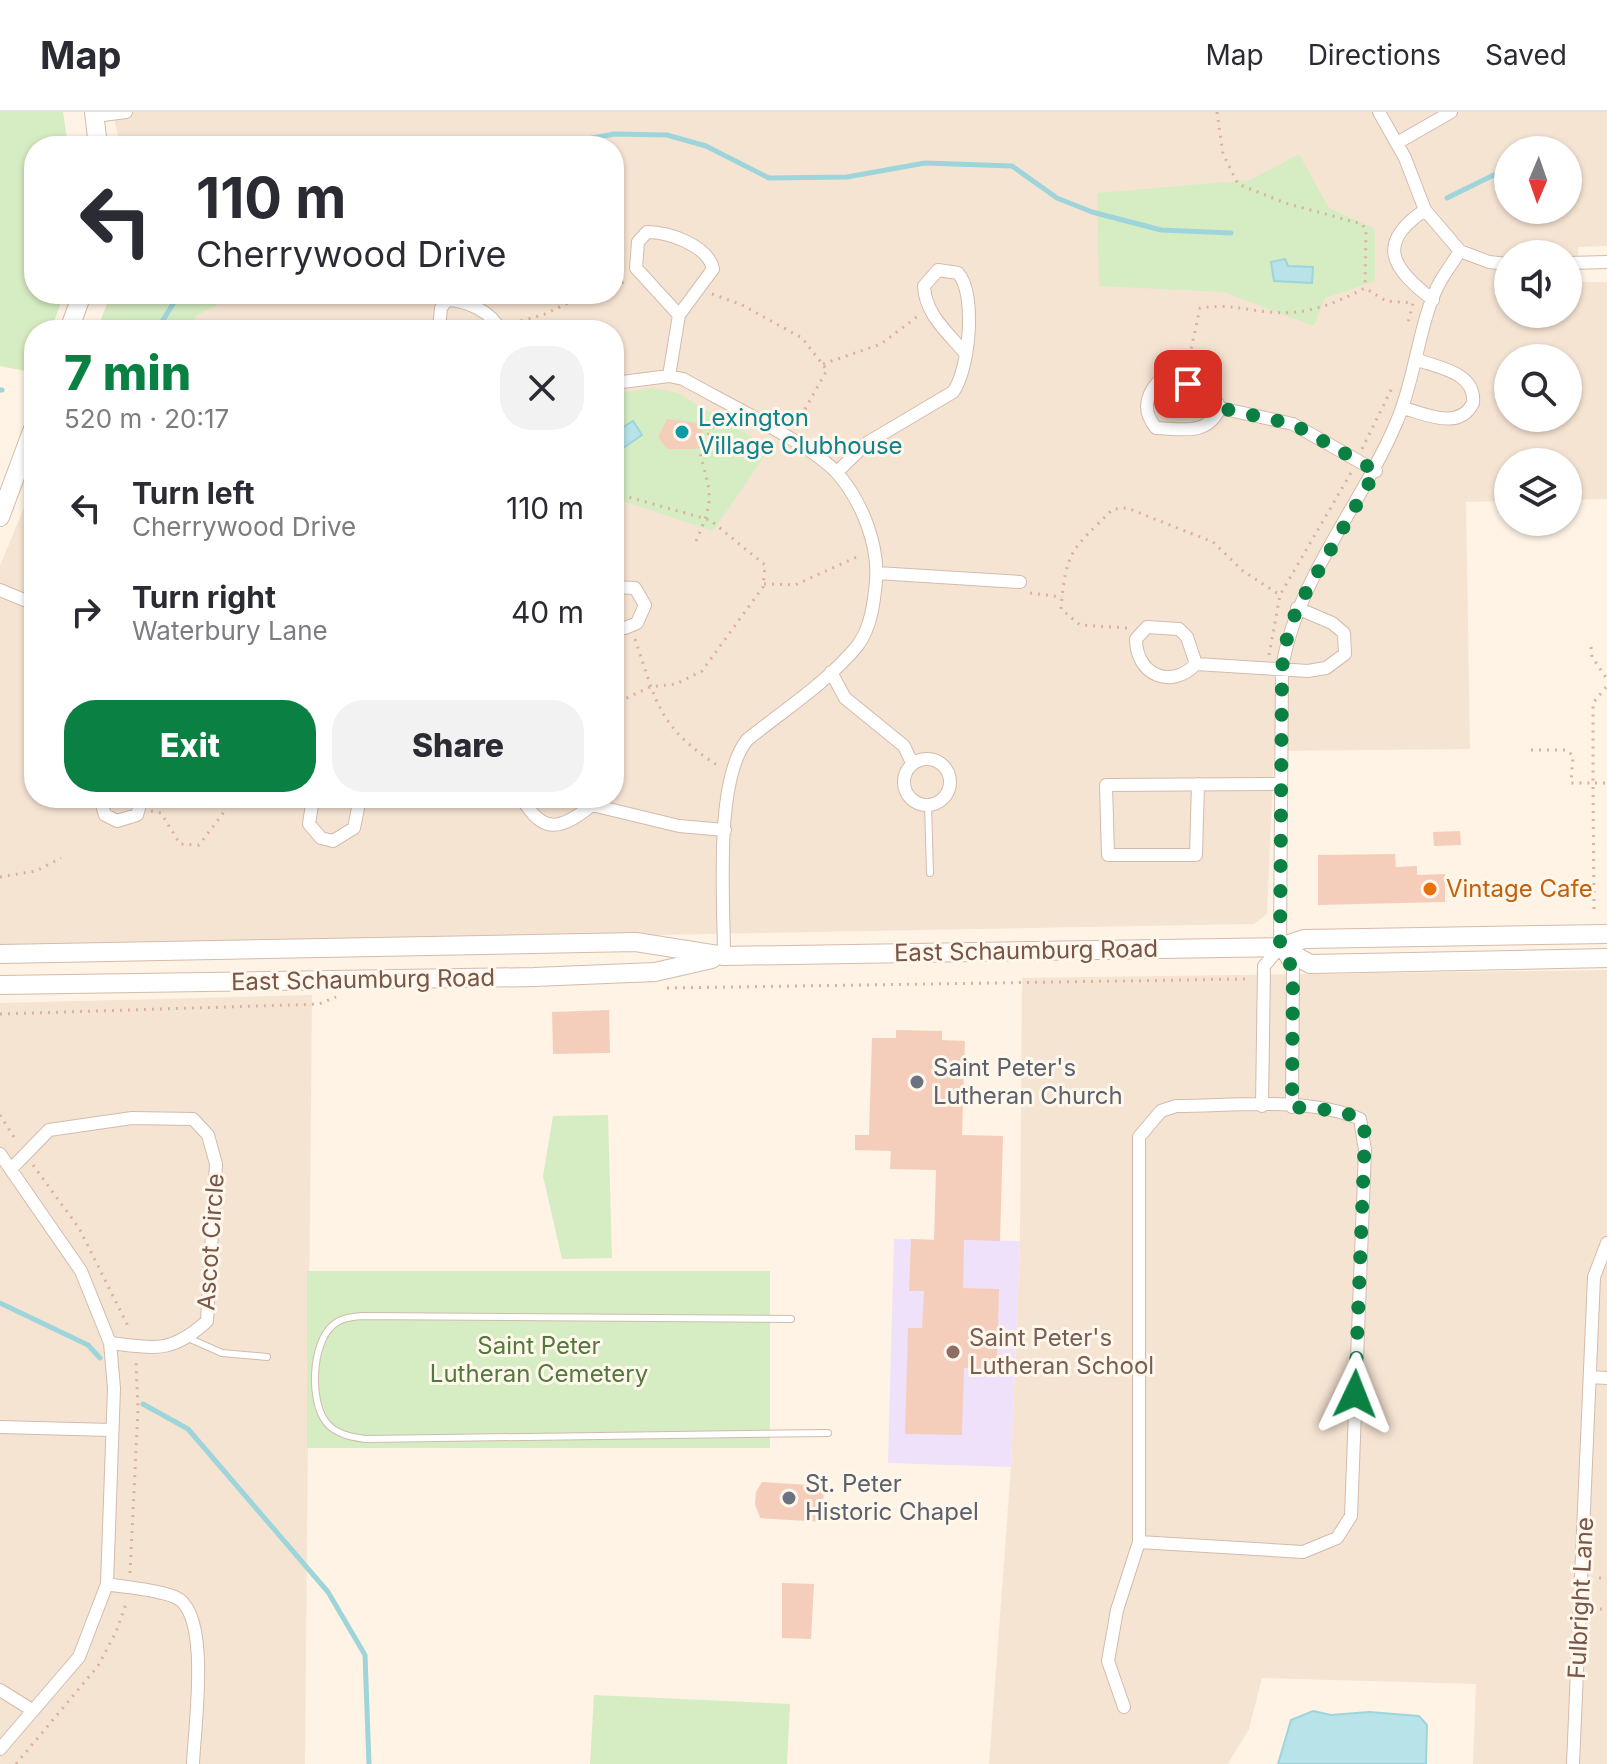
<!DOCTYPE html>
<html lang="en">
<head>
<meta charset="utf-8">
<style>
  body { margin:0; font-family:Inter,sans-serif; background:#f2f2f3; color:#2b2b33; height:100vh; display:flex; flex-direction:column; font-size:30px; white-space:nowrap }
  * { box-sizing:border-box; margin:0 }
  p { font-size:26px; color:#7c7c81 }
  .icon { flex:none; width:44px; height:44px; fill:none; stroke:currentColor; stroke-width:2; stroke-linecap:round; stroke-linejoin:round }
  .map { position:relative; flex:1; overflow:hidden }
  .sheet { position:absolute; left:24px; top:208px; width:600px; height:488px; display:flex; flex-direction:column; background:#fff; border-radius:32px; box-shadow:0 2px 6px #0004 }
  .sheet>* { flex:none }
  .banner { position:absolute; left:24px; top:24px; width:600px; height:168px; border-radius:32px; box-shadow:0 2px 6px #0004; background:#fff; color:#2b2b33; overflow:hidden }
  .needle { width:52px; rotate:182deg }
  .buttons { position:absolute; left:1494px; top:24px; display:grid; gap:16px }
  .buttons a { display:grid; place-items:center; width:88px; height:88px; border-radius:50%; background:#fff; box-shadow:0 2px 6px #0004; font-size:40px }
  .pin { position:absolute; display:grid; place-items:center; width:68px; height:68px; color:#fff; margin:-34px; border-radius:16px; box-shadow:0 4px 12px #0006 }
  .me { position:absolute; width:88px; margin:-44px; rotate:2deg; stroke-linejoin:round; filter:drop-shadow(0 0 6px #0008) }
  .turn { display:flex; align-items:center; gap:28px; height:168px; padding:0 40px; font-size:36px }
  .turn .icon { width:104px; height:104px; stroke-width:2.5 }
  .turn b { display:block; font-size:56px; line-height:68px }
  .round { display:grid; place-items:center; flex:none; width:84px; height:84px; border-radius:32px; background:#f2f2f3 }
  .head { display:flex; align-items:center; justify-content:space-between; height:136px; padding:0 40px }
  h1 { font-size:48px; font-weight:800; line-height:60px; color:#0b8043 }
  .primary-button { display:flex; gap:16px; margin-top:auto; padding:16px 40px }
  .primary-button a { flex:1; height:92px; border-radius:32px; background:#0b8043; color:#fff; font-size:32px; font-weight:800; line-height:92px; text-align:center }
  .primary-button a+a { background:#f2f2f3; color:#2b2b33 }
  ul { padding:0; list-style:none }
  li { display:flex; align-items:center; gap:24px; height:104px; padding:0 40px }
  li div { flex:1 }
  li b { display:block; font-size:30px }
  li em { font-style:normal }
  header { display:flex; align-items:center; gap:48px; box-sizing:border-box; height:112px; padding:0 40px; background:#fff; border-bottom:2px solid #e1e1e2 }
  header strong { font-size:38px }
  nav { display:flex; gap:44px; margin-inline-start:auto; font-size:28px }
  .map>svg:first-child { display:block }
</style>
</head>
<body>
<header>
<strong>Map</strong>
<nav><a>Map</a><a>Directions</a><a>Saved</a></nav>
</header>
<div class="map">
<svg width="1607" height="1652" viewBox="0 0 1607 1652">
  <rect width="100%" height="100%" fill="#fef3e5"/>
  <path fill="#f6e4d3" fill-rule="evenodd" d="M113,0h1494v134l-29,1 1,35h28v217l-39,1v-38h-60v39l-42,1 4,247 -196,2 -7,163 -13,10 -1254,23v-381l34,-83v315h580v-468h-517l14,-36h503v-148h-494zM1508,38h60v60h-60zM1508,142h60v60h-60zM1508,246h60v60h-60z
    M1607,858v794h-134l3,-80 -214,-6 -13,51 -21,35h-239l22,-297 9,-226 2,-263z
    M312,883l-7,769h-305v-761z"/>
  <path fill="#f0e1fa" d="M894,1127l126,2 -9,226 -123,-4z"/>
  <path fill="#d6ecc2" d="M0,0h63l5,34h-34v148h30l-13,36h-17l-3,42 -31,-6z
    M415,25l121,2 12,7h-142z
    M1299,42l30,54 46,21v52l-50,17 -11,28 -90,-34 -125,-6 -2,-93 153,-13z
    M111,182h126l-41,22 -9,14h-90z
    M653,276l25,5 92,55 -57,83 -99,-33v-100l10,-6z
    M608,1003l4,143 -50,1 -19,-83 10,-60z
    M307,1159h463v177h-463z
    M594,1583l196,9 -3,60h-197z"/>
  <path fill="#b8e4e9" stroke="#9dd5db" stroke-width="2" d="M1285,147l3,7 25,1 -1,16 -38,-2 -3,-19z
    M633,309l9,14 -28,19v-21z
    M1313,1599l18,4 38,-3 50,4 8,9 -1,39h-148l13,-44z"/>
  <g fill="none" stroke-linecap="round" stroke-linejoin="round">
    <path stroke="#9dd5db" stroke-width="5" d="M550,34l64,-12 53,1 39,11 63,32 78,-1 78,-14 87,3 45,32 35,14 69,18 70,3
      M1544,38l6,-3
      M1447,86l61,-30
      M157,218l22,-36
      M0,278h2
      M0,1191l88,42 12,13
      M143,1292l45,25 140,163 37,63 4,109"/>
  </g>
  <path fill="#f5cebb" d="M667,307l32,4 5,14 -8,12h-29l-9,-12z
    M1460,719l1,14 -27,1 -1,-14z
    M1395,742l1,13 21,-1v9l28,-1v28l-127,3v-50z
    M609,898l1,43 -57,1 -1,-42z
    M896,918l46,1v9l23,1 -3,94 41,1 -3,105 -36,-1 -1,48 36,1 -2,80 -33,-1 -2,67 -57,-1 3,-106h14l2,-37h-15l2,-52 23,1 2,-70 -46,-1 1,-18 -36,-1v-15h14l3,-97h24z
    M762,1370l62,4 -2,36 -62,-4 -5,-14 1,-12z
    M782,1471l32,1 -3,55 -29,-1z"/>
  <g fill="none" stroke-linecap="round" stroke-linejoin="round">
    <g stroke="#d2bbad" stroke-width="8">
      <path id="lane" d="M928,693l2,68
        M791,1207l-429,-3c-11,1 -22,2 -30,10 -20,18 -23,74 -6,96 9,12 25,15 39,17l463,-6
        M188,1226l34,15 45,4"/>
    </g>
    <g stroke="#d2bbad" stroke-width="14">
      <path id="street" d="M95,4l31,-4
        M1397,31l54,-31
        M1425,98c-51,34 -32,59 8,90
        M1460,139l29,11 19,2
        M1568,151l39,-1
        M439,218l2,-22 6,-8c19,0 45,12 53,30
        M669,264l10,-61 34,-46c-5,-24 -45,-37 -66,-37l-9,10 -2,26 43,47
        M1158,270c25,2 50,0 62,26 -13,28 -37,21 -64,20 -13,-16 -12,-30 2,-46z
        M614,271l55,-7 14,3c37,21 130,66 155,95 24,28 41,71 38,107 -2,22 -5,46 -18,64 -30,37 -74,65 -111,95 -33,41 -23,162 -23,216
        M1220,296l73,16 83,47
        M1403,296c23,6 56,23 70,-5 3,-30 -33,-35 -55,-43
        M837,360l30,-29 86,-51c16,-21 24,-98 5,-119l-20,-3 -14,16c1,28 24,47 41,67
        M877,461l143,9
        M614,475l21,1 10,17 -8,18 -12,5 -11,-3
        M0,478l34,14
        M1196,552l-9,-27 -8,-8 -32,-2 -11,12c0,36 35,51 60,25l112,7 18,-3 19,-14 -1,-21 -12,-10 -35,-15
        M831,560l14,26 59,48 8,17
        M904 670a23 23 0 1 1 46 0a23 23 0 1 1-46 0Z
        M1198,672l-2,71h-88l-2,-70 175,-1
        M100,686l5,17 12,6 20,-6 5,-17
        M313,686l-4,26 12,14 12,3 21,-13 6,-30
        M522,686c21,38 40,31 70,7l-11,-7
        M592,693l87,21 46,4
        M1262,994l2,-140 16,-19
        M1292,995l1,-138 -13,-22 2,-279c15,-90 80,-163 115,-247 18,-41 23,-104 43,-139 6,-11 14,-21 20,-31l-35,-41 -20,-52 -26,-46
        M0,1042l81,117 29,72 4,45 -7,196 -28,73 -79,92
        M11,1057l38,-39 83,-12 61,1 15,16 8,29 -9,157c-36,33 -52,27 -97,22
        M1590,1265l17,1
        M0,1315l111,3
        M107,1472c22,4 48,5 68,13 37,15 19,132 18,167
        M0,1578l32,20
        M1124,1595l-16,-46 9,-51 22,-68v-405l22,-26 15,-5c58,0 130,-10 184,13l5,31 -14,366 -14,22 -34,14 -164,-10
        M1573,1652l21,-487 13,-34"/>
    </g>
    <g stroke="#d5bbaa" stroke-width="20">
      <path id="secondary" d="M94,0l4,34
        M69,218l13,-36
        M0,405l34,-91
        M1280,835l30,17 297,-6
        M0,842l636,-12 88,14 556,-9 24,-8 303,-5
        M0,873l534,-8 121,-5 57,-13"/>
    </g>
    <path stroke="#dab19e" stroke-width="3" stroke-dasharray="2 6" stroke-linecap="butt" d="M1217,0l6,42 15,30 47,19 77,21 4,6 -1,58
      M614,173l14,-4
      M712,182l30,11 60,33 25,32 -31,55
      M513,211l30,-8 44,-21
      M823,252l58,-20 37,-28
      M1186,260l14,-64c30,-4 40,1 69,4 36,4 65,-8 96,-24l21,13 27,2 -5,20
      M700,315l13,1
      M1362,337l30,-61
      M614,381l96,27 55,45 -2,22 -61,84 -26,13 -26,3 -36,17
      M696,429c20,-44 14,-48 3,-92l16,-25 1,-11
      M764,472l31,1 66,-30
      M1030,481l32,4
      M1127,516l-47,-3 -19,-16c5,-60 11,-59 52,-100l14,-1 86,34 30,29 37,24
      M635,527c22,65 23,88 85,128
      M1591,535l1,10 15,22
      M1269,543l11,-60 72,-124
      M1531,638h36l6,6 -2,27h22v-80l14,-17
      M151,699l10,2 19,31 19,1 28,-37
      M0,765l36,-6 25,-13
      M1594,797l-1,-126h14
      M667,876l584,-9
      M0,902l319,-10 17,-7
      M0,1003l17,27
      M33,1053l46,63 51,102
      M130,1461l8,-163 -2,-49
      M1599,1466h8
      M1600,1497h7
      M16,1652l82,-98 18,-34 11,-31"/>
    <use href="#lane" stroke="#fff" stroke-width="6"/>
    <use href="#street" stroke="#fff" stroke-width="12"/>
    <use href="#secondary" stroke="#fff" stroke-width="18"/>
  </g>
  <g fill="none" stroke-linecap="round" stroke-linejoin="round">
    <path stroke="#0b8043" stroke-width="14" stroke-dasharray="0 25.2" d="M1188,272l22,9 10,15 73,16 83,47 -79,137 -11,34 -4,26 -2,279 13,22 -1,138 49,4 19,8 5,14 -10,261"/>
  </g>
  <circle fill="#0f9aa8" stroke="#fff7ec" stroke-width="3" cx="682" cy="320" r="8"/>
  <circle fill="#e8710a" stroke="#fff7ec" stroke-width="3" cx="1430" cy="777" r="8"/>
  <g fill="#6b7280" stroke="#fff7ec" stroke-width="3">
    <circle cx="917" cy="970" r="8"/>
    <circle cx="789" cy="1386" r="8"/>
  </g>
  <circle fill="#8d6e63" stroke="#fff7ec" stroke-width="3" cx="953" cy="1240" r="8"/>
  <g text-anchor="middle" stroke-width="6" stroke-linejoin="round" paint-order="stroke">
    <g font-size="24" fill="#0d838f" stroke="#fff7ec" text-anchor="start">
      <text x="698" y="314">Lexington<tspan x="698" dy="28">Village Clubhouse</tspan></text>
    </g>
    <g font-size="24" fill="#c56008" stroke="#fff7ec" text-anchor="start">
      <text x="1446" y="785">Vintage Cafe</text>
    </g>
    <g font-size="24" fill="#785648" stroke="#fff7ec">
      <text transform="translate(1026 839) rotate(-1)" y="8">East Schaumburg Road</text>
      <text transform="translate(363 868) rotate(-1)" y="8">East Schaumburg Road</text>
      <text transform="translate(211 1130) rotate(-86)" y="8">Ascot Circle</text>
      <text transform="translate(1581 1486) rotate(-87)" y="8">Fulbright Lane</text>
    </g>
    <g font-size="24" fill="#5b616d" stroke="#fff7ec" text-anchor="start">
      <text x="933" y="964">Saint Peter's<tspan x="933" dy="28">Lutheran Church</tspan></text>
      <text x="805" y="1380">St. Peter<tspan x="805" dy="28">Historic Chapel</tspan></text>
    </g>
    <g font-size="24" fill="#785e54" stroke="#fff7ec" text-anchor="start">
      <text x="969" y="1234">Saint Peter's<tspan x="969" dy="28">Lutheran School</tspan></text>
    </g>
    <g font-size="24" fill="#52793c" stroke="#fff7ec">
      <text x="539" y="1242">Saint Peter<tspan x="539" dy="28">Lutheran Cemetery</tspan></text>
    </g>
  </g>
</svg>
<div class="buttons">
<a><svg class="needle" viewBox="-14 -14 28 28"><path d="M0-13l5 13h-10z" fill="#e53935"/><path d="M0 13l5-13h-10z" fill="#7c7c81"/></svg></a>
<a><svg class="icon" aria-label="sound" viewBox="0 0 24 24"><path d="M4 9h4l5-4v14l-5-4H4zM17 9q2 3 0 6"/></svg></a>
<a><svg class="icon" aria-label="search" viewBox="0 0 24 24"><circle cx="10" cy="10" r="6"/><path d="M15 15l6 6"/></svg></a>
<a><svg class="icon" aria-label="layers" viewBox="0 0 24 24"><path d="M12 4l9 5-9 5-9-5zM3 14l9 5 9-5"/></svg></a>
</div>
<div class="pin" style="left:1188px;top:272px;background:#d93025"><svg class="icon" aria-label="arrive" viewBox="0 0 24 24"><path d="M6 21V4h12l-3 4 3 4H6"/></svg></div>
<svg class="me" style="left:1355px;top:1282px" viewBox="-20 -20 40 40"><path d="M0-17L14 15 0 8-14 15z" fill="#0b8043" stroke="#fff" stroke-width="4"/></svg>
<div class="banner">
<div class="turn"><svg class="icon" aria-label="left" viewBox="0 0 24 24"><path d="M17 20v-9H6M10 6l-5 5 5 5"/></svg><div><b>110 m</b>Cherrywood Drive</div></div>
</div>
<section class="sheet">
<div class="head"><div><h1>7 min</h1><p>520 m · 20:17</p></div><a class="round"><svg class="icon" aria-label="close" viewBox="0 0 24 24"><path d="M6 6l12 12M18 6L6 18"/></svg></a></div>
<ul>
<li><svg class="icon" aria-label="left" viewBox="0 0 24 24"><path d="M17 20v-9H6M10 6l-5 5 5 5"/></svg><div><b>Turn left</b><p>Cherrywood Drive</p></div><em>110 m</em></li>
<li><svg class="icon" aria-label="right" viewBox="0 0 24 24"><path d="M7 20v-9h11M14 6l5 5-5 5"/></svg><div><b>Turn right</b><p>Waterbury Lane</p></div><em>40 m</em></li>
</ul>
<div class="primary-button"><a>Exit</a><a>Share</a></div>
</section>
</div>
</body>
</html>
